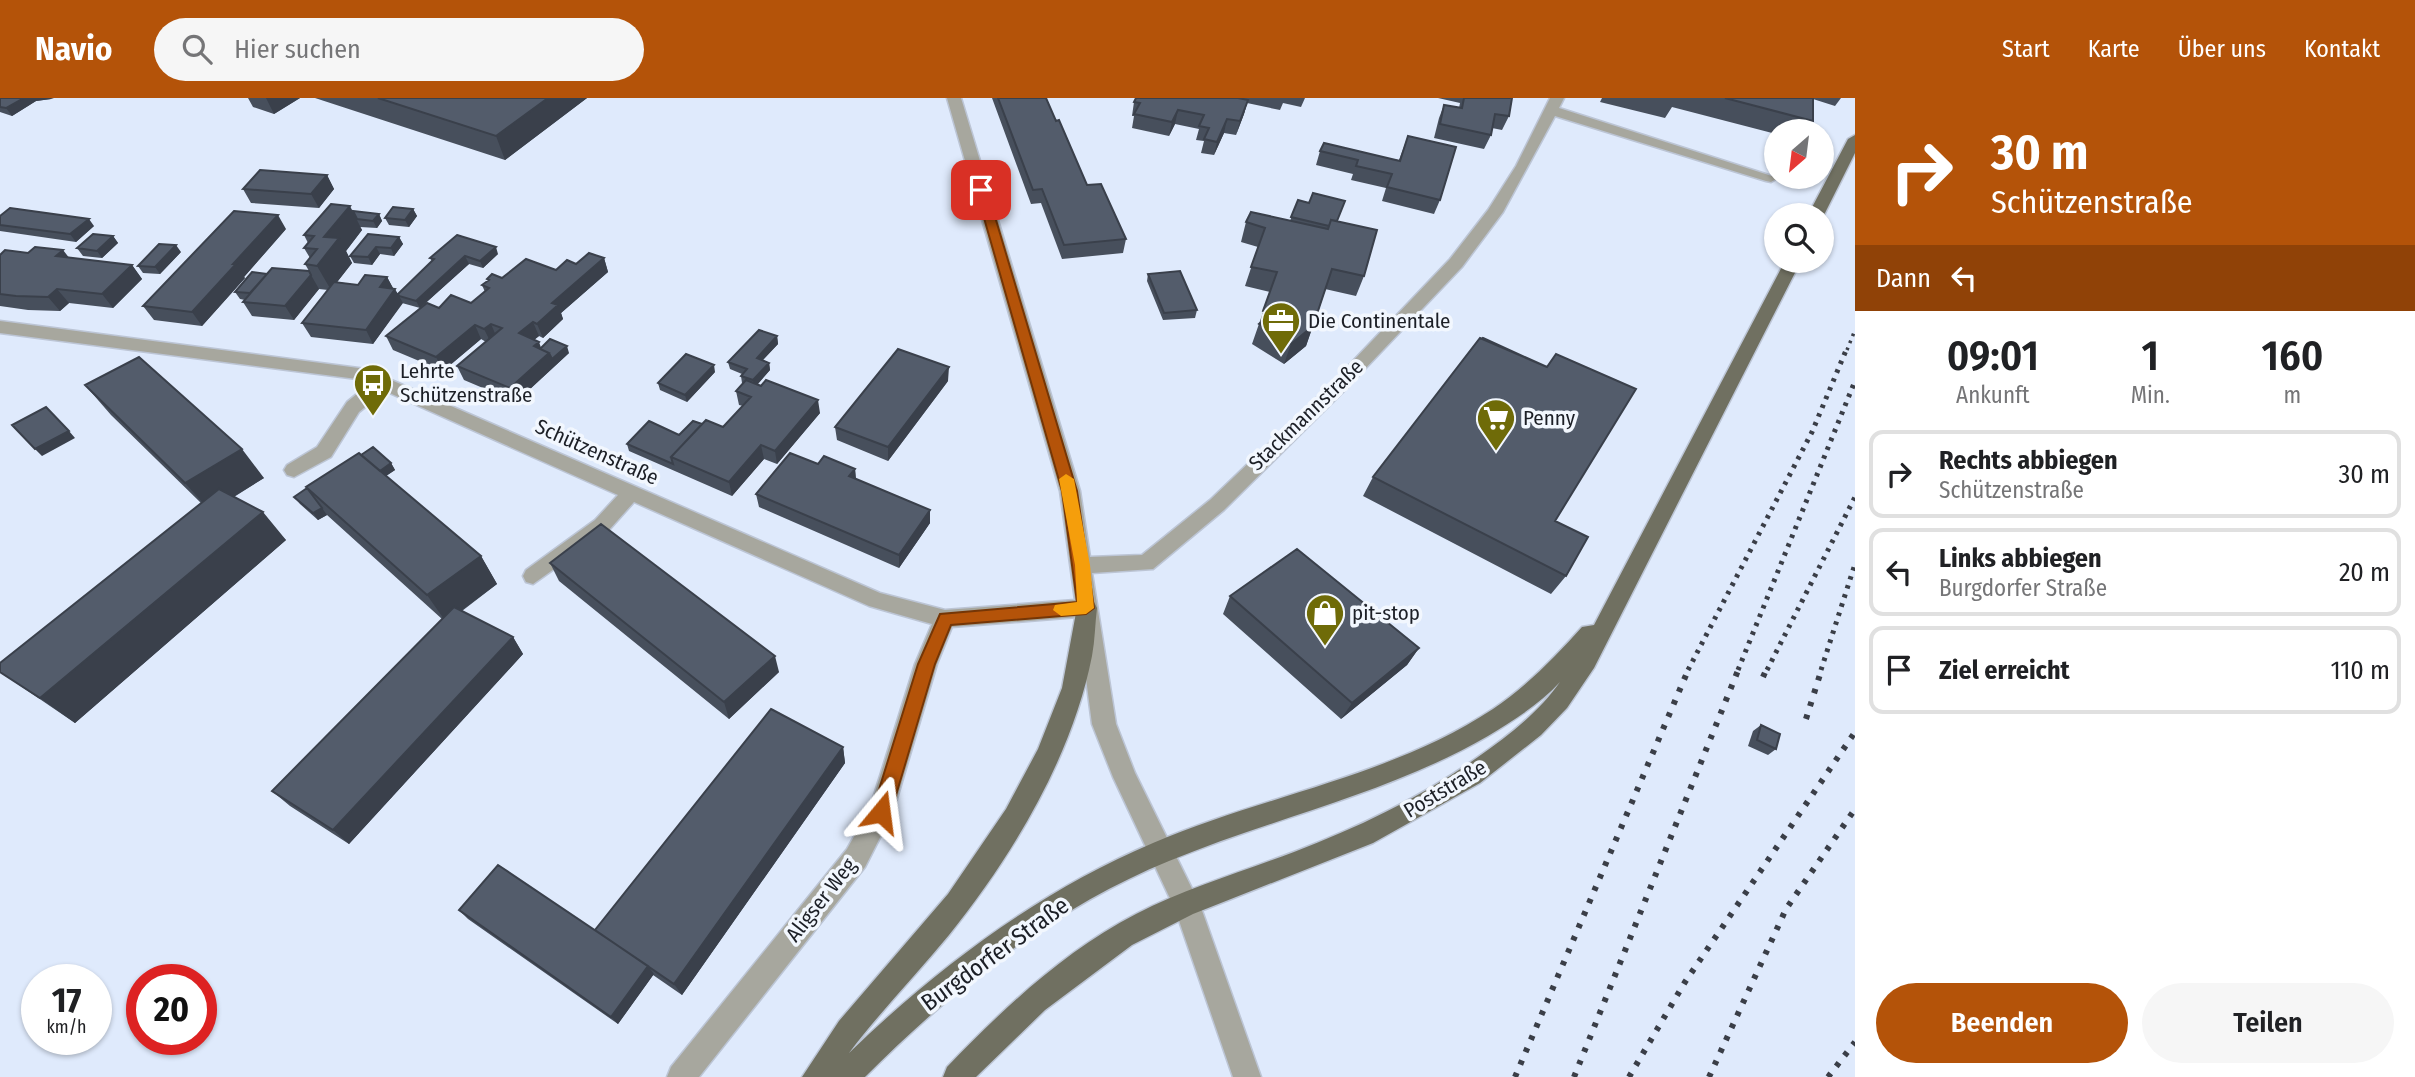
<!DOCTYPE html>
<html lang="de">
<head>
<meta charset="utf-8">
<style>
  body { margin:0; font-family:"Fira Sans Condensed",sans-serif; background:#f6f6f6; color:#202124; height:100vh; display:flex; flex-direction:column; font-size:26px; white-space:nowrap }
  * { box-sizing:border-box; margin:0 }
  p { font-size:23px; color:#757577 }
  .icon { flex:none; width:38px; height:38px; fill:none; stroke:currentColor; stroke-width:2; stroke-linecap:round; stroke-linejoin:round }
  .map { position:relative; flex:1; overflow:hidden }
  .panel { display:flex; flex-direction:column; background:#fff; width:560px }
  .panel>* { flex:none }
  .hud { background:#b45309; color:#fff; overflow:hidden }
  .needle { width:46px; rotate:208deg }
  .fabs { position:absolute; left:1764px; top:21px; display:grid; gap:14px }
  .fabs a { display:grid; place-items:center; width:70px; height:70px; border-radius:50%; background:#fff; box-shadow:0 2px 5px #0004; font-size:35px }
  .speed { position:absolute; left:21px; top:866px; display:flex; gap:14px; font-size:35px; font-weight:700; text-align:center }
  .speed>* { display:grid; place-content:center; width:91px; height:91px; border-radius:50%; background:#fff; box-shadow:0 2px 5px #0004; line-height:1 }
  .speed small { font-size:18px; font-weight:400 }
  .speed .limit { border:10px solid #d22; background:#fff; color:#111 }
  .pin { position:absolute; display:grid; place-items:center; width:60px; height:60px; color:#fff; margin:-30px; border-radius:14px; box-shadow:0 4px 10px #0006 }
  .me { position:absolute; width:77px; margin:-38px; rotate:16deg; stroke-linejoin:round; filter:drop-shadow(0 0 5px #0008) }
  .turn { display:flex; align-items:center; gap:24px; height:147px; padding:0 21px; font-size:32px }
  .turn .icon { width:91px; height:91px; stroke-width:2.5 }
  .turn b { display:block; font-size:49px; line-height:60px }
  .then { display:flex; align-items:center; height:66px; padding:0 21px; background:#0003; gap:14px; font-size:26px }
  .eta { display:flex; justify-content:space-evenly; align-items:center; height:119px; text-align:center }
  .eta b { font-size:42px; font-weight:600; line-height:49px }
  .button { display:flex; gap:14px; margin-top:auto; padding:14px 21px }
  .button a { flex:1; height:80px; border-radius:42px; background:#b45309; color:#fff; font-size:28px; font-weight:600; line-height:80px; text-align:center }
  .button a+a { background:#f6f6f6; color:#202124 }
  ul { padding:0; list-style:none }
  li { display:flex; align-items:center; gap:21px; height:88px; margin:0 14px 10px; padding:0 7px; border:4px solid #e0e0e0; border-radius:14px }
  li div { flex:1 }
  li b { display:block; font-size:26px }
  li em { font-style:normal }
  header { display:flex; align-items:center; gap:42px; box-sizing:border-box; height:98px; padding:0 35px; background:#b45309; color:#fff }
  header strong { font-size:33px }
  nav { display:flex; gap:38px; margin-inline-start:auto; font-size:24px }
  .search { width:490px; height:63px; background:#f6f6f6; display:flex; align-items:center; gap:18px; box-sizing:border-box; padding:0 24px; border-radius:38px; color:#757577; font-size:26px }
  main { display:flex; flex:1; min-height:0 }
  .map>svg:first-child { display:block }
</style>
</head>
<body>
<header>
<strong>Navio</strong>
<div class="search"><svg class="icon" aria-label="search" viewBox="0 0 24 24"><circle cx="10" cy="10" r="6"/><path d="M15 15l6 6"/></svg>Hier suchen</div>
<nav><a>Start</a><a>Karte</a><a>Über uns</a><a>Kontakt</a></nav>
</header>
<main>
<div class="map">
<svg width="1855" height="979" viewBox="0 0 1855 979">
  <rect width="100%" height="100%" fill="#dfeafc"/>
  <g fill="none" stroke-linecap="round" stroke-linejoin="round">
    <g stroke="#bcc5d5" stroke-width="3">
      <path id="minor" d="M947,0h14l119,393 10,66 52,-2 68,-55 121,-116 119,-125 38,-49 28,-44 34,-68h14l-5,10 219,70 -7,4 -5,-1 -211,-65 -52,96 -41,55 -119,125 -119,118 -71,59 -61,4 24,151 19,49 65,132 61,172h-28l-58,-168 -62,-132 -21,-53 -14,-107 -126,10 -15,37 -44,148 -28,55 -166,210h-32l4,-10 176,-218 23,-41 45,-144 17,-40 -63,-18 -235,-104 -25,28 -76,54 -7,-2 -3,-6 3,-6 69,-50 23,-25 -233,-104 -26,21 -28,45 -37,20 -7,-2 -3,-5 3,-5 30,-18 30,-45 22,-18 -12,-5 -357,-46v-12l366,48 514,224 65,17 130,-10 -15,-109z"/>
    </g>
    <g stroke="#bcc5d5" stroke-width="3">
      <path id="major" d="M1855,37v18l-31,62 -2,3v-3h-14l40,-76z
        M1785,163h16l-207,407 -27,40 -26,27 -61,48 -107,60 -180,71 -61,31 -87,65 -69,67h-33l4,-10c56,-58 117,-116 189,-153 51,-26 105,-42 158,-62 65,-25 128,-55 184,-95 30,-21 61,-45 82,-75 -19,21 -47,39 -72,54 -100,58 -213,81 -319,125 -116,47 -216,128 -304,216h-63l37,-56 109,-127 58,-85 32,-60 24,-61 16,-86 8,-3 8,3 3,6c-2,16 -2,32 -5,48 -20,101 -79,199 -143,279 -33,40 -69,77 -100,118 89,-86 189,-161 304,-210 112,-48 237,-66 340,-134 34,-23 62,-52 89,-82l12,-2z"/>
    </g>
    <use href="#minor" fill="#a7a79e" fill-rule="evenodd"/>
    <use href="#major" fill="#707061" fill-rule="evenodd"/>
    <path stroke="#3a3e47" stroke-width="3.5" stroke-dasharray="2.5 5" stroke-linecap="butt" d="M1847,252l8,-20"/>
    <path stroke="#3a3e47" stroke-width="5" stroke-dasharray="3.5 6" stroke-linecap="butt" d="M1688,572l124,-238 35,-84
      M1738,572l117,-289
      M1767,572l88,-173
      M1821,572l34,-106"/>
    <path stroke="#3a3e47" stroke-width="6" stroke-dasharray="4.5 9" stroke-linecap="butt" d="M1763,579l4,-9
      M1806,621l16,-51
      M1515,979l174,-409
      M1574,979l165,-409
      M1629,979l56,-95 170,-250
      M1709,979l77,-168 69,-100
      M1828,979l27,-35"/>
  </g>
  <path fill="#474f5c" d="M0,0l51,1 -15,2 -24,15 -12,-4z
    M248,0h52l-26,16 -21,-7z
    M315,0h272l-82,62z
    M992,0h54l10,23 31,64 39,54 -3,14 -61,6 -21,-56 -10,1z
    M1136,0h169l-4,9 -18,-4 -3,7 -33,-7 -3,11 -8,21 -12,-2 -10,22 -13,-2 3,-12 -8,-1 3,-11 -24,-5 -6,12 -37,-8 2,-12h-2l2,-14z
    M1438,0h74l-3,18 -7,14 -10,-2 -1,7 -7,14 -50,-11 5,-20 5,-13 15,3 1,-5z
    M1602,0h239l-6,8 -22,-7v22l-7,10h-30v3l-104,-27 -7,11 -65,-16z
    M1408,38l32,64 -6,14 -52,-13 4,-13 -35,-8 2,-6 -37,-9 4,-14 79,9z
    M327,77l7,14 -15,19 -68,-5 -8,-14z
    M1298,102l39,21 27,55 -8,20 -31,-7 -19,57 -22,18 -32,-20 18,-52 -25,-6 13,-39 -17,-5 5,-20 44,-1z
    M413,111l4,7 -8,11 -20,-2 -4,-7z
    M353,113l26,3 3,7 -5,7 -17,-1 2,3 -16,21 6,12 -15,19 21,3 29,-8 6,11 5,6 34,-33 -2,-3 68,-4 -15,14 -14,-4 -49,44 -18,-5 -29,41 -62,-7 -9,-14 26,-33 -9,-1 -25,31 -42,-4 -9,-14 2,-2 -5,-1 -5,-7 32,-18 42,-3 -4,-7 5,-6 -6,-10 4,-5 -4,-8z
    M0,118l94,10 -18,16 -76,-11z
    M286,131l-42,48 1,1 -43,48 -48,-6 -11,-14z
    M113,138l5,7 -16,15 -19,-2 -6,-8z
    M399,139l4,7 -9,12 -14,-2 -8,11 -18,-2 -4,-7z
    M181,154l-21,22 -17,-1 -5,-7z
    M0,157l70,3 62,7 10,14 -29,29 -44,-5 -9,8 -32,-1 -28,-4z
    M604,160l4,14 -47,41 2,6 -20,19 -4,-2 -5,4 7,8 28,5 -53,49 -52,-22 -7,-14 29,-24 -5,-3 -38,32 -50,-21 -7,-14 53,-28 32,-5 14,-11 -3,-7 6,-4 -1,-2 15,-1 54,-8 20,-6z
    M1148,176l49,36 -2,8 -32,2 -16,-39z
    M777,238l1,8 -15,16 6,3 1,7 -12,14 62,29 -43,51 -13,-5 -32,37 -103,-45 -2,-7 52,-9 23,-11 21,3 20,-21 -4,-1 -3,-14 7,-8h-1l-1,-7 1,-2 -12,-5 -2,-7z
    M715,274l-28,30 -27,-12 -2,-7z
    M948,283l-60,80 -51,-21 -2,-13z
    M85,287l179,93 -30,19 52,43 -211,183 -75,-51 201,-169 -90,-88z
    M361,357l30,8 4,7 -9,6 95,80 16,28 -35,27 51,26 10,17 -174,190 -59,-38 -18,-15 170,-172 -115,-104 -9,5 -18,-16 -6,-7z
    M818,366l37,5 1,10 74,44 -31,45 -140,-61 -3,-13z
    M1373,379l182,44 11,55 -15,18 -188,-98z
    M550,465l229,109 -50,47 -170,-138z
    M1230,498l189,52 -12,17 -66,54 -118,-105z
    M1761,627l15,24 -8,6 -20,-9 5,-15z
    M843,649l2,16 -163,232 -29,-20 -35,49 -150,-105 -9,-9 138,22z"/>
  <path fill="#3a404b" d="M24,0h30l-3,1 -15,2 -24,15 -6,-8z
    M266,0h34l-26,16z
    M548,0h39l-82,62 -9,-24z
    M1248,2l-4,14 -8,21 4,-14z
    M1178,12l-3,14 -6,12 3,-14z
    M1227,21l-3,14 -10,22 3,-13z
    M327,77l7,14 -15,19 -8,-14z
    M350,108l12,24 -16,21 6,12 -21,27 -14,-24 7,-29z
    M413,111l4,7 -8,11 -4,-7z
    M379,116l3,7 -5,7 -4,-7z
    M278,117l8,14 -42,48 1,1 -43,48 -10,-14 41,-48z
    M89,121l5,7 -18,16 -6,-8z
    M113,138l5,7 -16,15 -5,-7z
    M399,139l4,7 -9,12 -3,-8z
    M176,147l5,7 -21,22 -5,-7z
    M376,149l4,7 -8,11 -4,-8z
    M496,149l2,7 -15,14 -3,-7z
    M63,152l11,14 -18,-8z
    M465,158l4,8 -49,44 -4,-7z
    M604,160l4,14 -47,41 2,6 -20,19 -6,-14 15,-21z
    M132,167l10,14 -29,29 -11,-14z
    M311,177l8,14 -25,31 -9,-14z
    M387,179l7,13 1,-1 8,14 -30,41 -7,-14 14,-43z
    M57,191l12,14 -9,8 -12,-14z
    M533,224l6,14 -14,11 -6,-14z
    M491,226l6,14 -6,5 -7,-14z
    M475,227l6,14 -38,32 -7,-14z
    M1313,228l-7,20 -22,18 7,-20z
    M777,238l1,8 -20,21 -1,-7z
    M539,244l5,14 -10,-10z
    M567,248l2,7 -53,49 -6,-14 39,-35z
    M769,265l1,7 -16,18 -1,-8z
    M714,267l1,7 -28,30 -2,-7z
    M949,269l-1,14 -60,80v-14z
    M818,302l2,13 -43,51 -2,-13z
    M69,333l6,7 -33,18 -7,-7z
    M761,347l3,14 -32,37 -3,-14z
    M242,351l22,29 -54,33 -25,-28z
    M391,365l4,7 -62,41 -7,-6z
    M855,371l1,13 -7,-6z
    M322,410l5,7 -9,5 -5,-7z
    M930,412v13l-31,45v-13z
    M263,414l23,28 -211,183 -35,-25z
    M481,458l16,28 -51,38 -19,-27z
    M513,539l10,17 -174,190 -16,-14z
    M1419,550l-12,17 -66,54 11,-16z
    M775,558l4,16 -50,47 -5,-17z
    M843,649l2,16 -163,232 -8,-11z
    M648,868l6,8 -36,50 -7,-7z"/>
  <path fill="#535c6b" stroke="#3a404b" stroke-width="2" d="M0,0h24l-18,10 -6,-1z
    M378,0h170l-52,38z
    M998,0h48l10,23 3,-1 28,65 14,-1 25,55 -62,6 -22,-56 -9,1z
    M1136,0h102l10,2 -8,21 -13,-2 -10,23 -13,-3 5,-11 -10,-2 5,-11 -26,-5 -6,12 -38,-8 6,-11 -6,-1z
    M1464,0h48l-3,18 -14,-2 -4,21 -51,-11 4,-19 18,3z
    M1725,0h88v23z
    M1408,38l48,11 -16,53 -53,-13 5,-13 -36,-8 2,-6 -38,-9 4,-8 76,18z
    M260,72l67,5 -16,19 -68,-5z
    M1313,95l32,8 -8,20 -6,-1 -2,6 -38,-9 7,-17 11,3z
    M331,106l19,2 -26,31 15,1 -22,28 -12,-2 12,-15 -13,-1 10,-12 -10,-1z
    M393,109l20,2 -8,11 -20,-2z
    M10,110l79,11 -19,15 -70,-9v-9z
    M234,113l44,4 -45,49h3l-44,48 -49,-6z
    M353,113l26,3 -6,7 -16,-2z
    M1251,114l77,17 3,-9 46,10 -13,46 -32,-7 -19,57 -22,18 -32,-20 12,-10 -8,-3 14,-39 -26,-5 14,-39 -19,-6z
    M93,136l20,2 -16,15 -20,-3z
    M368,136l31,3 -8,11 -15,-1 -8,10 -18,-1z
    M457,137l39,12 -16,14 -15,-5 -49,45 -17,-5 -1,-2 36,-35 -4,-1z
    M159,146l17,1 -21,22 -17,-1z
    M35,149l28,3 -7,6 76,9 -30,29 -45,-5 -9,8 -32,-1 -16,-2v-39l5,-5 23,3z
    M589,155l15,5 -52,45 6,2 -21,19 -4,-2 -14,11 20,9 -5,4 15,7 -39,35 -53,-22 45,-38 -11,-4 -7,5 -9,-4 -39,32 -50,-21 41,-33 12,5 12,-13 20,8 18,-15 -7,-3 7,-5 -2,-1 5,-5 10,4 24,-19 30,11 11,-10 9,4z
    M272,170l37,3 2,4 -26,31 -42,-4z
    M1180,173l17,39 -33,3 -16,-39z
    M252,174l15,2 -17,19 -15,-1z
    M365,177l22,2 -7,10 15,2 -29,41 -64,-7 32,-41 24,3z
    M759,232l18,6 -20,22 12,5 -16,17 -12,-4 6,-7 -19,-7z
    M1480,240l67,29 9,-13 80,35 -81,132 33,16 -22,39 -193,-99z
    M1483,240l64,29 -65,-28z
    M550,241l17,7 -15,13 -3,-6 -9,-4z
    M898,251l51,18 -61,80 -53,-20z
    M686,256l28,11 -29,30 -27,-12z
    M139,259l103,92 -57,34 -100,-98z
    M746,282l15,6 5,-6 52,20 -43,51 -14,-6 -32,37 -58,-25 35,-37 17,7 28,-30 -15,-6z
    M46,309l23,24 -34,18 -23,-24z
    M649,323l30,14 14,-14 9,3 -31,33 2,7 -46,-20z
    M373,349l18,16 -11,8 -19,-16z
    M359,355l122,103 -54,39 -121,-108z
    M790,355l28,11 6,-8 31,13 -6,7 81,34 -31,45 -143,-61z
    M307,390l15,20 -9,5 -19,-16z
    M219,391l44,23 -223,186 -40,-26v-9z
    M601,426l174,132 -51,46 -174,-139z
    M1297,451l122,99 -67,55 -122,-107z
    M454,509l59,30 -180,193 -61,-39z
    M771,611l72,38 -169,237 -79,-54z
    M1761,627l19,9 -4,15 -19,-9z
    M498,767l150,101 -37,51 -152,-107z"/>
  <path fill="#b45309" stroke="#753606" stroke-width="2" d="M981,89l6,3 90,301 17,117 -8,6 -135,11 -16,39 -44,148 -3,6 -7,3 -6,-3 -3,-6 46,-148 22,-50 137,-12 -15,-111 -86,-301z"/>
  <path fill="#f59e0b" d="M1066,376l8,5 16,86 4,43 -8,6 -25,2 -8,-6 2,-5 22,-3 -2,-37 -16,-86z"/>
  <defs>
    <g id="office-pin" transform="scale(2.0125)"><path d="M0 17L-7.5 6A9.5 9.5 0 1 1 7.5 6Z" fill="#6f6b08" stroke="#f2f7fe"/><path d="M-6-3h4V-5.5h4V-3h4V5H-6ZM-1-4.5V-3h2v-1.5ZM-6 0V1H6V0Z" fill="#fff"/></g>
    <g id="bus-pin" transform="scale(2.0125)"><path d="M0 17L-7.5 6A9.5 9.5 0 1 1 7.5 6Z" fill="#6f6b08" stroke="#f2f7fe"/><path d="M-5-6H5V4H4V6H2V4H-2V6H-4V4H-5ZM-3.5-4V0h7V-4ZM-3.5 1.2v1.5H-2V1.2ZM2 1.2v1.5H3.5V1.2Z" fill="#fff"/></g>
    <g id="supermarket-pin" transform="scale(2.0125)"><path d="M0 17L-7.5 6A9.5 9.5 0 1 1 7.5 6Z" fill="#6f6b08" stroke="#f2f7fe"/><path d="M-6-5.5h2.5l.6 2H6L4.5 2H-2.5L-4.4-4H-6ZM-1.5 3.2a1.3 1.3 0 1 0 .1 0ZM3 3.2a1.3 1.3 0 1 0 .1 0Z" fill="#fff"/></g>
    <g id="shop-pin" transform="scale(2.0125)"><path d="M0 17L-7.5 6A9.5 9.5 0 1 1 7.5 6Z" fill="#6f6b08" stroke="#f2f7fe"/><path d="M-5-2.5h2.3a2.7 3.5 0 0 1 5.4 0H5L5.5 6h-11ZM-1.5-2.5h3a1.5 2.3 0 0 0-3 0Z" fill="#fff"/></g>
  </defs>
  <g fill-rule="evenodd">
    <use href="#office-pin" x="1281" y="223"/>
    <use href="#bus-pin" x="373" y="285"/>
    <use href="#supermarket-pin" x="1496" y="320"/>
    <use href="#shop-pin" x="1325" y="515"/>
  </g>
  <g text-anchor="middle" stroke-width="7" stroke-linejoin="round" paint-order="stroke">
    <g font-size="21" fill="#1c1f26" stroke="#f2f7fe" text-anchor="start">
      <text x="1308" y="230">Die Continentale</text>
      <text x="400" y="280">Lehrte<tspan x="400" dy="24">Schützenstraße</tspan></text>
      <text x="1523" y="327">Penny</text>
      <text x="1352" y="522">pit-stop</text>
    </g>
    <g font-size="21" fill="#1c1f26" stroke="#f2f7fe">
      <text transform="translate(1306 317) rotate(-44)" y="7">Stackmannstraße</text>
      <text transform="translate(597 354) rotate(24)" y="7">Schützenstraße</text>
      <text transform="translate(1445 691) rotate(-31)" y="7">Poststraße</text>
      <text transform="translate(821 802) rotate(-52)" y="7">Aligser Weg</text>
    </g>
    <g font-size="24" fill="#1c1f26" stroke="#f2f7fe">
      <text transform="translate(995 856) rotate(-36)" y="8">Burgdorfer Straße</text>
    </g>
  </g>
</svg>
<div class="fabs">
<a><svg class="needle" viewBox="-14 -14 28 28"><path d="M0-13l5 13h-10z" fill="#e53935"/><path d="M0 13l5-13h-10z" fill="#757577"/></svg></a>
<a><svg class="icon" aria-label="search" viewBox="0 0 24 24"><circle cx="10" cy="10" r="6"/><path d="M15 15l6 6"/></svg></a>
</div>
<div class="speed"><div>17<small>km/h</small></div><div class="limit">20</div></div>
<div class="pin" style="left:981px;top:92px;background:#d93025"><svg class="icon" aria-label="arrive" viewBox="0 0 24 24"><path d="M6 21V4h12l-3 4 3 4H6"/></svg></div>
<svg class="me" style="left:881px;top:714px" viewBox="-20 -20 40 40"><path d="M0-17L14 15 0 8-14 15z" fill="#b45309" stroke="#fff" stroke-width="4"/></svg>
</div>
<section class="panel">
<div class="hud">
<div class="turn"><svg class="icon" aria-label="right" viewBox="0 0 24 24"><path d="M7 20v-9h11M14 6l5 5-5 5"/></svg><div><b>30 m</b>Schützenstraße</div></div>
<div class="then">Dann<svg class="icon" aria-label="left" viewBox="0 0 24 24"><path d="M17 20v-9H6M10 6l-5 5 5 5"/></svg></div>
</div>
<div class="eta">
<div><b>09:01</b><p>Ankunft</p></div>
<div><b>1</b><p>Min.</p></div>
<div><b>160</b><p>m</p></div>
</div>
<ul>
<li><svg class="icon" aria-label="right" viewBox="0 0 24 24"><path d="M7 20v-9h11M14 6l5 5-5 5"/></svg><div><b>Rechts abbiegen</b><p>Schützenstraße</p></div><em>30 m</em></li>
<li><svg class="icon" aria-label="left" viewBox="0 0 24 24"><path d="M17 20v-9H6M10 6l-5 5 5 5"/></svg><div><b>Links abbiegen</b><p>Burgdorfer Straße</p></div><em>20 m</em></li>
<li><svg class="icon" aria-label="arrive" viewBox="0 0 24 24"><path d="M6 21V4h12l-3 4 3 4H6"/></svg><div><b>Ziel erreicht</b></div><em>110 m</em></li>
</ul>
<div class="button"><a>Beenden</a><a>Teilen</a></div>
</section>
</main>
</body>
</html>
